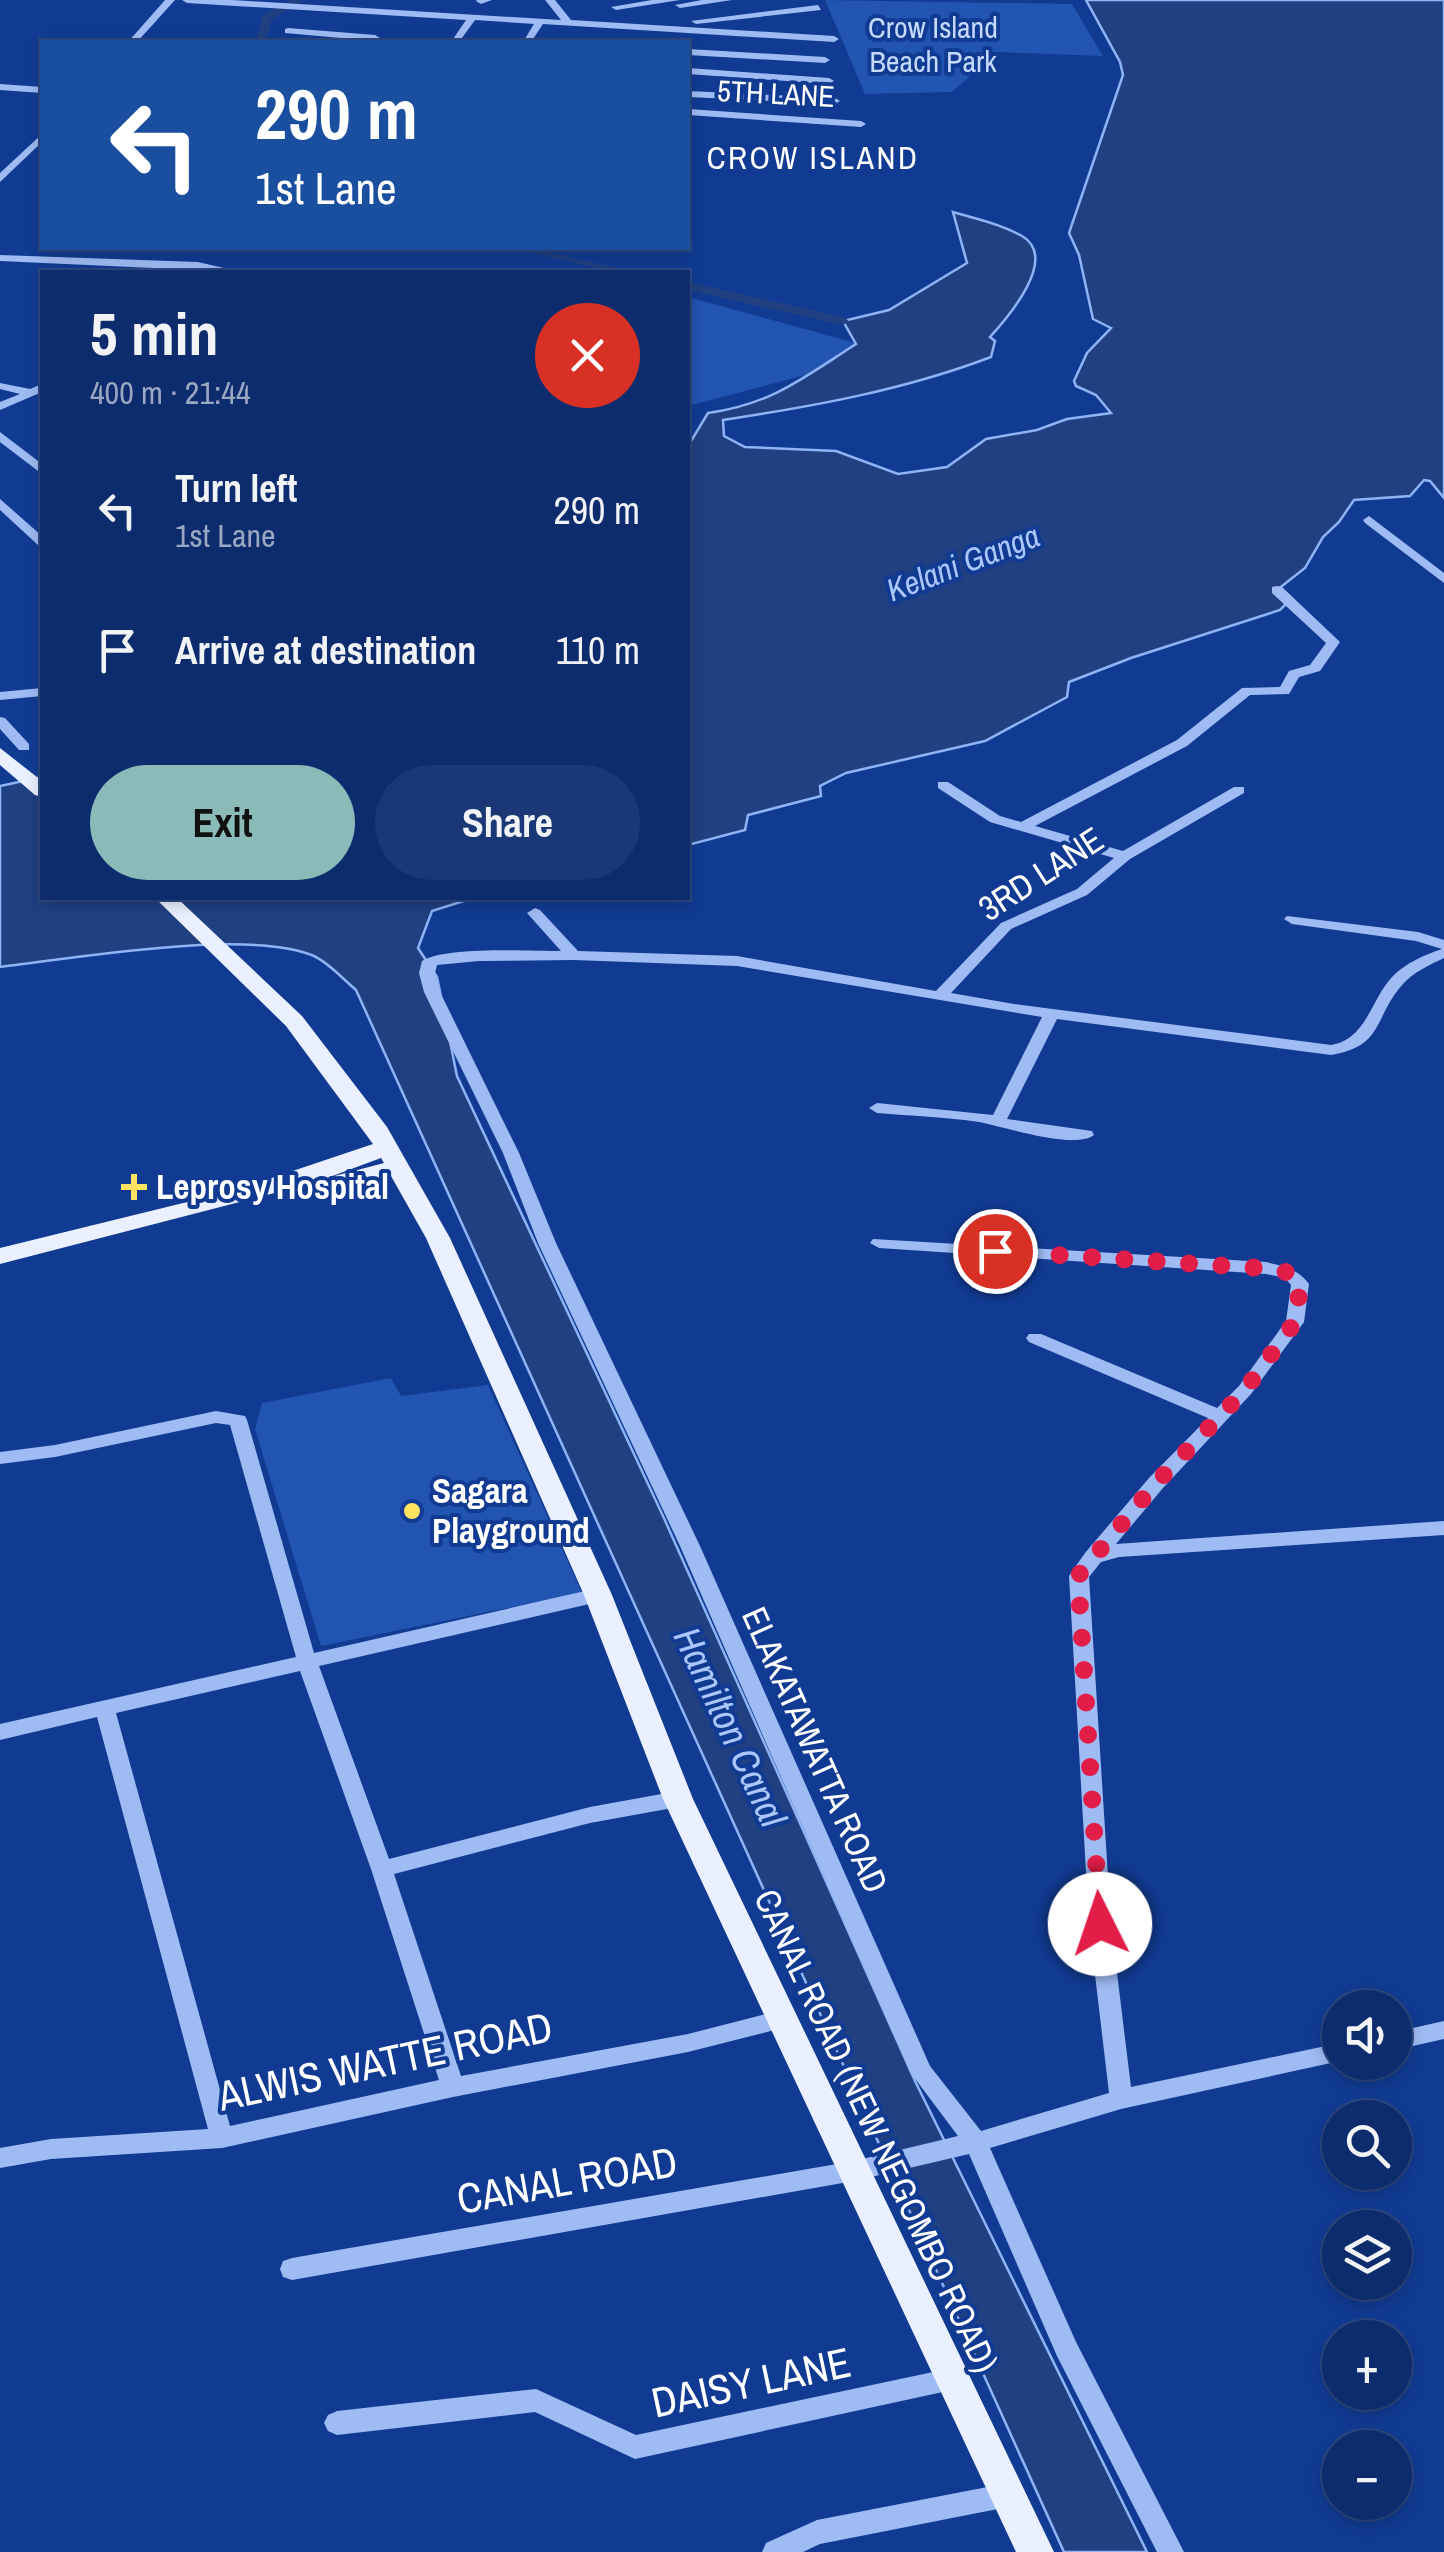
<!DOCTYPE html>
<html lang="en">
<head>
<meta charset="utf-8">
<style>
  body { margin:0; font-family:"Archivo Narrow",sans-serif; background:#1b3876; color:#f1f3f6; height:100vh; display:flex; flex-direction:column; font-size:38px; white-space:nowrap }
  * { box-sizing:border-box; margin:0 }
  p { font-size:32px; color:#9aa7c2 }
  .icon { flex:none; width:55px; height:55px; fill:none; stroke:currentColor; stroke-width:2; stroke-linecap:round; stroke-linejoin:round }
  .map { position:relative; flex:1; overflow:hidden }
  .sheet { position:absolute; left:40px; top:270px; width:650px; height:630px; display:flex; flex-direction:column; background:#0d2c6e; border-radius:0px; box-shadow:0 5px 15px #0003,0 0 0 2px #2d4881 }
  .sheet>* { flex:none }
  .guide { position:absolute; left:40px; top:40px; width:650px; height:210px; border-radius:0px; box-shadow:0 5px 15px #0003,0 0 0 2px #2d4881; background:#1a4fa0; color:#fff; overflow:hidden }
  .tools { position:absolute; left:1322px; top:1990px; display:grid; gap:20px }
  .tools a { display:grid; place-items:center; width:90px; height:90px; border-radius:50%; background:#0d2c6e; box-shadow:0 5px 15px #0003,0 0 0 2px #2d4881; font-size:50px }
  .pin { position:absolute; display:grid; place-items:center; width:85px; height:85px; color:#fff; margin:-42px; border:5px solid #fff; border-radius:50%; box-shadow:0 2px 10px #0007 }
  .me { position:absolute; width:110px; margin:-55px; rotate:356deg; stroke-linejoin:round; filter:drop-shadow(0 0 8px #0008) }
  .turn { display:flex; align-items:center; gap:35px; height:210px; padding:0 50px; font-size:45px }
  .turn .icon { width:130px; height:130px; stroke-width:2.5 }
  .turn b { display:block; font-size:70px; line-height:85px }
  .round { display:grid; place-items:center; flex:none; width:105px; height:105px; border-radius:52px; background:#1b3876 }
  .head { display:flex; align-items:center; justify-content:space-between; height:170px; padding:0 50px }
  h1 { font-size:60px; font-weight:800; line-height:75px }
  .primary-button { display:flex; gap:20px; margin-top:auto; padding:20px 50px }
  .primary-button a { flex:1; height:115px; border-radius:60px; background:#8bbbb9; color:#111; font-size:40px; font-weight:800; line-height:115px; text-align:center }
  .primary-button a+a { background:#1b3876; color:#f1f3f6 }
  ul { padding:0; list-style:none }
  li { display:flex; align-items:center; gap:30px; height:140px; padding:0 50px }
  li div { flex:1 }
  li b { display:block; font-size:38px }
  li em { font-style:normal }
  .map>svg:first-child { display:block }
</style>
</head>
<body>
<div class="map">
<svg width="1444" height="2552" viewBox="0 0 1444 2552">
  <rect width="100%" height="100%" fill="#113b93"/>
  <path fill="#2254b2" d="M825,0l247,4 31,52 -106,-4 -45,40 -87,2z
    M688,297l168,46 -47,31 -121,32z
    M391,1378l10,18 87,-11 94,208 -261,53 -66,-217 7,-26z"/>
  <path fill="#204082" stroke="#8fb4f6" stroke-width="2.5" d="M1086,0h358v498l-14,-17 -6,-1 -14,16 -56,4 -15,22 -16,15 -18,31 -28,22 11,12 -8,8 -149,48 -62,24 -2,15 -82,44 -139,32 -26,13 1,10 -73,19 -3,15 -57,15v-399l20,-33c64,-9 95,-35 148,-69l-13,-23 46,-11 78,-47 -14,-51c23,7 48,12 69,24 37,22 -13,80 -32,101l5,4 -4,16c-87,33 -176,49 -268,63l1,16 21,11 91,4 62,23 49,-7 39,-28 51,-9 30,-11 44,-6 -15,-18 -20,-9 -2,-5 13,-28 24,-25 -18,-9 -14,-64 -10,-22 54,-158 -3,-13z
    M42,777v121h431l-41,13 -14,37 19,29 20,99 206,440 252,565 232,471h-83l-708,-1562c-12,-10 -27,-27 -42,-34 -65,-28 -239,2 -314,11v-181z"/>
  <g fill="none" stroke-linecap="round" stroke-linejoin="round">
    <path fill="#204082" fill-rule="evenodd" d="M291,0h13l-33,20 -5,22h-10l6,-26z
      M511,248h21l102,24h-21z
      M688,282l155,35 6,4 -6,4 -155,-35z"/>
    <path fill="#9ebbf3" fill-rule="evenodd" d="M165,0h10l-38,42h-9z
      M182,0h50l329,20 -16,-20h10l16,20 263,16 5,3 -5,3 -291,-18 -12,18h-8l11,-18 -59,-4 -16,22h-8l15,-22 -279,-17z
      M492,0l-11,4 -5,-3 1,-1z
      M652,0h28l-64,10 -5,-3z
      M702,0h30l-52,8 -5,-3z
      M818,5l3,5 -125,14 -5,-3z
      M288,28l87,7 5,3 -5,3 -90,-8v-4z
      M688,49l137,8 5,3 -5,3 -137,-8z
      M688,68l141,10 5,3 -5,3 -141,-10z
      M0,84l42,3v6l-42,-3z
      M688,91l147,7 5,3 -5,3 -147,-7z
      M688,109l173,12 5,3 -5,3 -173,-12z
      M42,134v8l-42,40v-9z
      M0,255l198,7 43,10 -241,-11z
      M0,383l30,6 12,-5v8l-42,18v-8l20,-8 -20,-5z
      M0,432l42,32v10l-42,-32z
      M0,499l42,37v10l-4,-1 -38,-35z
      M1369,516l75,57v10l-79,-60 -2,-3z
      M1277,586l5,1 58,55 -20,29 -21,6 -10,17 -39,1 -63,51 -152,80 88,25 111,-64h10v6l-114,66 -43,36 -76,34 -60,64 63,11 317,41c36,-6 39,-45 62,-69 13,-13 31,-21 49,-27l-26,-8 -124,-17 -8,-5 3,-3 131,16 26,8v18c-15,7 -30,14 -41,26 -30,33 -18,62 -72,71l-274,-36 -50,100 85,12 2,4c-19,15 -89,-8 -115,-13 -33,-5 -68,-6 -102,-9l-8,-5 8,-5 116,12 49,-98 -305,-51 -163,-6 -95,1 -42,4 -2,8 5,19 79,161 37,90 144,303 230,520 51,65 128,-38 -20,-169 -20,-348 16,-23 64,-75 59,-60 -179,-76 -3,-4 3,-4h12l176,74 22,-22 47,-65 5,-36 -6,-7 -19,-4 -387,-26 -9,-5 3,-4 393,23c18,5 31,6 43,22l-5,38 -53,72 -88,94 -47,56 328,-23v14l-325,22 -18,5 -12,15 22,347 20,163 209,-44v18l-219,48 -131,39 86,194 108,210h-27l-100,-196 -88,-202 -115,27 -562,99 -9,-3 -3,-8 3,-8 9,-3 562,-97 104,-25 -48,-64 -230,-526 -142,-303 -35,-90 -79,-161 -5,-19 3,-12c23,-15 109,-10 139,-10l-34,-38 8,-5 5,2 38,41 159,5 199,35 65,-68 76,-34 37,-31 -124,-36 -52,-34v-6h10l52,34 21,6 156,-82 65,-52 38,-1 9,-16 21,-6 16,-22 -54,-50v-6z
      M42,688v8l-42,4v-8z
      M0,717l5,1 24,26v6h-10l-19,-21z
      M216,1411l29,5 2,4 67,233 284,-65 7,2 3,5 -3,5 -7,2 -279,64 70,193 201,-52 88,-16 7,2 3,6 -3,6 -7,2 -88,16 -196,51 67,202 227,-42 94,-24 8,2 3,7 -3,7 -102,26 -235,45 -231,51 -171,11 -51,9v-20l51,-9 157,-10 -111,-412 -97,23v-16l296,-67 -66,-232 -14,-2 -161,34 -55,7v-12l55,-7zM300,1671l71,198 68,211 -209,46 -114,-413z
      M1444,2021v18l-49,11v-18z
      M952,2368l9,3 3,8 -3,8 -9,3 -317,69 -100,-47 -198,23 -9,-4 -4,-8 4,-8 9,-4 199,-22 100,46z
      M1008,2483l9,3 4,9 -4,9 -9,3 -188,37 -17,8h-41l4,-9 51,-23z"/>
    <path fill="#eaf0ff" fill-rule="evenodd" d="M0,748l42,33v16l-7,-2 -35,-30z
      M155,898h22l125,118 85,111 63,111 162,357 81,204 361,753h-38l-353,-753 -79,-204 -158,-357 -35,-62 -81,20 -9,-3 -3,-6 -298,77v-16l236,-58 137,-46 -87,-118zM381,1158l3,5 -57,15z"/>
  </g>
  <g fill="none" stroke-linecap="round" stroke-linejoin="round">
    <path stroke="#e11d48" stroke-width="18" stroke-dasharray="0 32.4" d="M995,1251l281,18 16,5 8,14 -5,34 -50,68 -89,93 -78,93 22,348"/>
  </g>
  <g fill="#ffe360" stroke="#113b93" stroke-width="4">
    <path d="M129 1172h10v10h10v10h-10v10h-10v-10h-10v-10h10z"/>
    <circle cx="412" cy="1511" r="10"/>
  </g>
  <g text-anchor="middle" stroke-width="8" stroke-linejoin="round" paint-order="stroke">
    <g font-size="30" fill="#c5d9fd" stroke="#113b93">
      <text x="933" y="38">Crow Island<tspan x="933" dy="34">Beach Park</tspan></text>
    </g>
    <g font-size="30" fill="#fff" stroke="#113b93">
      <text transform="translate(776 94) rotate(3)" y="10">5TH LANE</text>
    </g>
    <g font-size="32" letter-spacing="2.5" fill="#fff" stroke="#113b93">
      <text x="813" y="169">CROW ISLAND</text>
    </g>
    <g font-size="32" font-style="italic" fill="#aac6fa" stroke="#113b93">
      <text transform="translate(963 563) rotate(-21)" y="11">Kelani Ganga</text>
    </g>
    <g font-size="35" fill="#fff" stroke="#113b93">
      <text transform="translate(1041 874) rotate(-33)" y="12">3RD LANE</text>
      <text transform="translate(815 1750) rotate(66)" y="12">ELAKATAWATTA ROAD</text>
      <text transform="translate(876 2131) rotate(65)" y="12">CANAL ROAD (NEW NEGOMBO ROAD)</text>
    </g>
    <g font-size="35" font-weight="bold" fill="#fff" stroke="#113b93" text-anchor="start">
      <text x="156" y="1199">Leprosy Hospital</text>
      <text x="432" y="1503">Sagara<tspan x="432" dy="40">Playground</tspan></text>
    </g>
    <g font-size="38" font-style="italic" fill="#aac6fa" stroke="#113b93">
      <text transform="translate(730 1727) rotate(65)" y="13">Hamilton Canal</text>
    </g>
    <g font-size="42" fill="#fff" stroke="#113b93">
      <text transform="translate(385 2061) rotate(-12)" y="15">ALWIS WATTE ROAD</text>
      <text transform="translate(567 2180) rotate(-10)" y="15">CANAL ROAD</text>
      <text transform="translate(751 2382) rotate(-12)" y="15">DAISY LANE</text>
    </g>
  </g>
</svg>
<div class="tools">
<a><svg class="icon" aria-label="sound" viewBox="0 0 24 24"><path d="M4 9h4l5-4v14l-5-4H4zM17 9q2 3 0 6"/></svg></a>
<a><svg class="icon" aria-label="search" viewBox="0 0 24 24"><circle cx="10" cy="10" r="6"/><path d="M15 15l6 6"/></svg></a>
<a><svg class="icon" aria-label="layers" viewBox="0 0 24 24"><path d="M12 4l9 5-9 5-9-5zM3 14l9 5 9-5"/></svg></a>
<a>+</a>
<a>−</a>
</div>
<div class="pin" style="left:995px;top:1251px;background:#d93025"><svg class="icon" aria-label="arrive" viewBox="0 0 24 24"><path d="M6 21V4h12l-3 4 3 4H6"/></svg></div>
<svg class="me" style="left:1100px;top:1924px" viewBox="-20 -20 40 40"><circle r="19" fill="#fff"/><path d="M0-13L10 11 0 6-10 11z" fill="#e11d48"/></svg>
<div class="guide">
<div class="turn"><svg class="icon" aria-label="left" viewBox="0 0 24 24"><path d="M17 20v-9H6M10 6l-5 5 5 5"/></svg><div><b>290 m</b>1st Lane</div></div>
</div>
<section class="sheet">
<div class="head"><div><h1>5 min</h1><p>400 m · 21:44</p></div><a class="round" style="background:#d93025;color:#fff"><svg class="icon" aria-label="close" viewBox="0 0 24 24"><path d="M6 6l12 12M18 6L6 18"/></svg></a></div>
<ul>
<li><svg class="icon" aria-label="left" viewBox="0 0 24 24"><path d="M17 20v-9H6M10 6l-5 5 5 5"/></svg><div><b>Turn left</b><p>1st Lane</p></div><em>290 m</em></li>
<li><svg class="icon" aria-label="arrive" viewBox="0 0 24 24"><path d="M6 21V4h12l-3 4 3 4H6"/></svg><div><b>Arrive at destination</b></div><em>110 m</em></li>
</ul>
<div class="primary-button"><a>Exit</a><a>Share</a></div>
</section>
</div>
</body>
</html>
